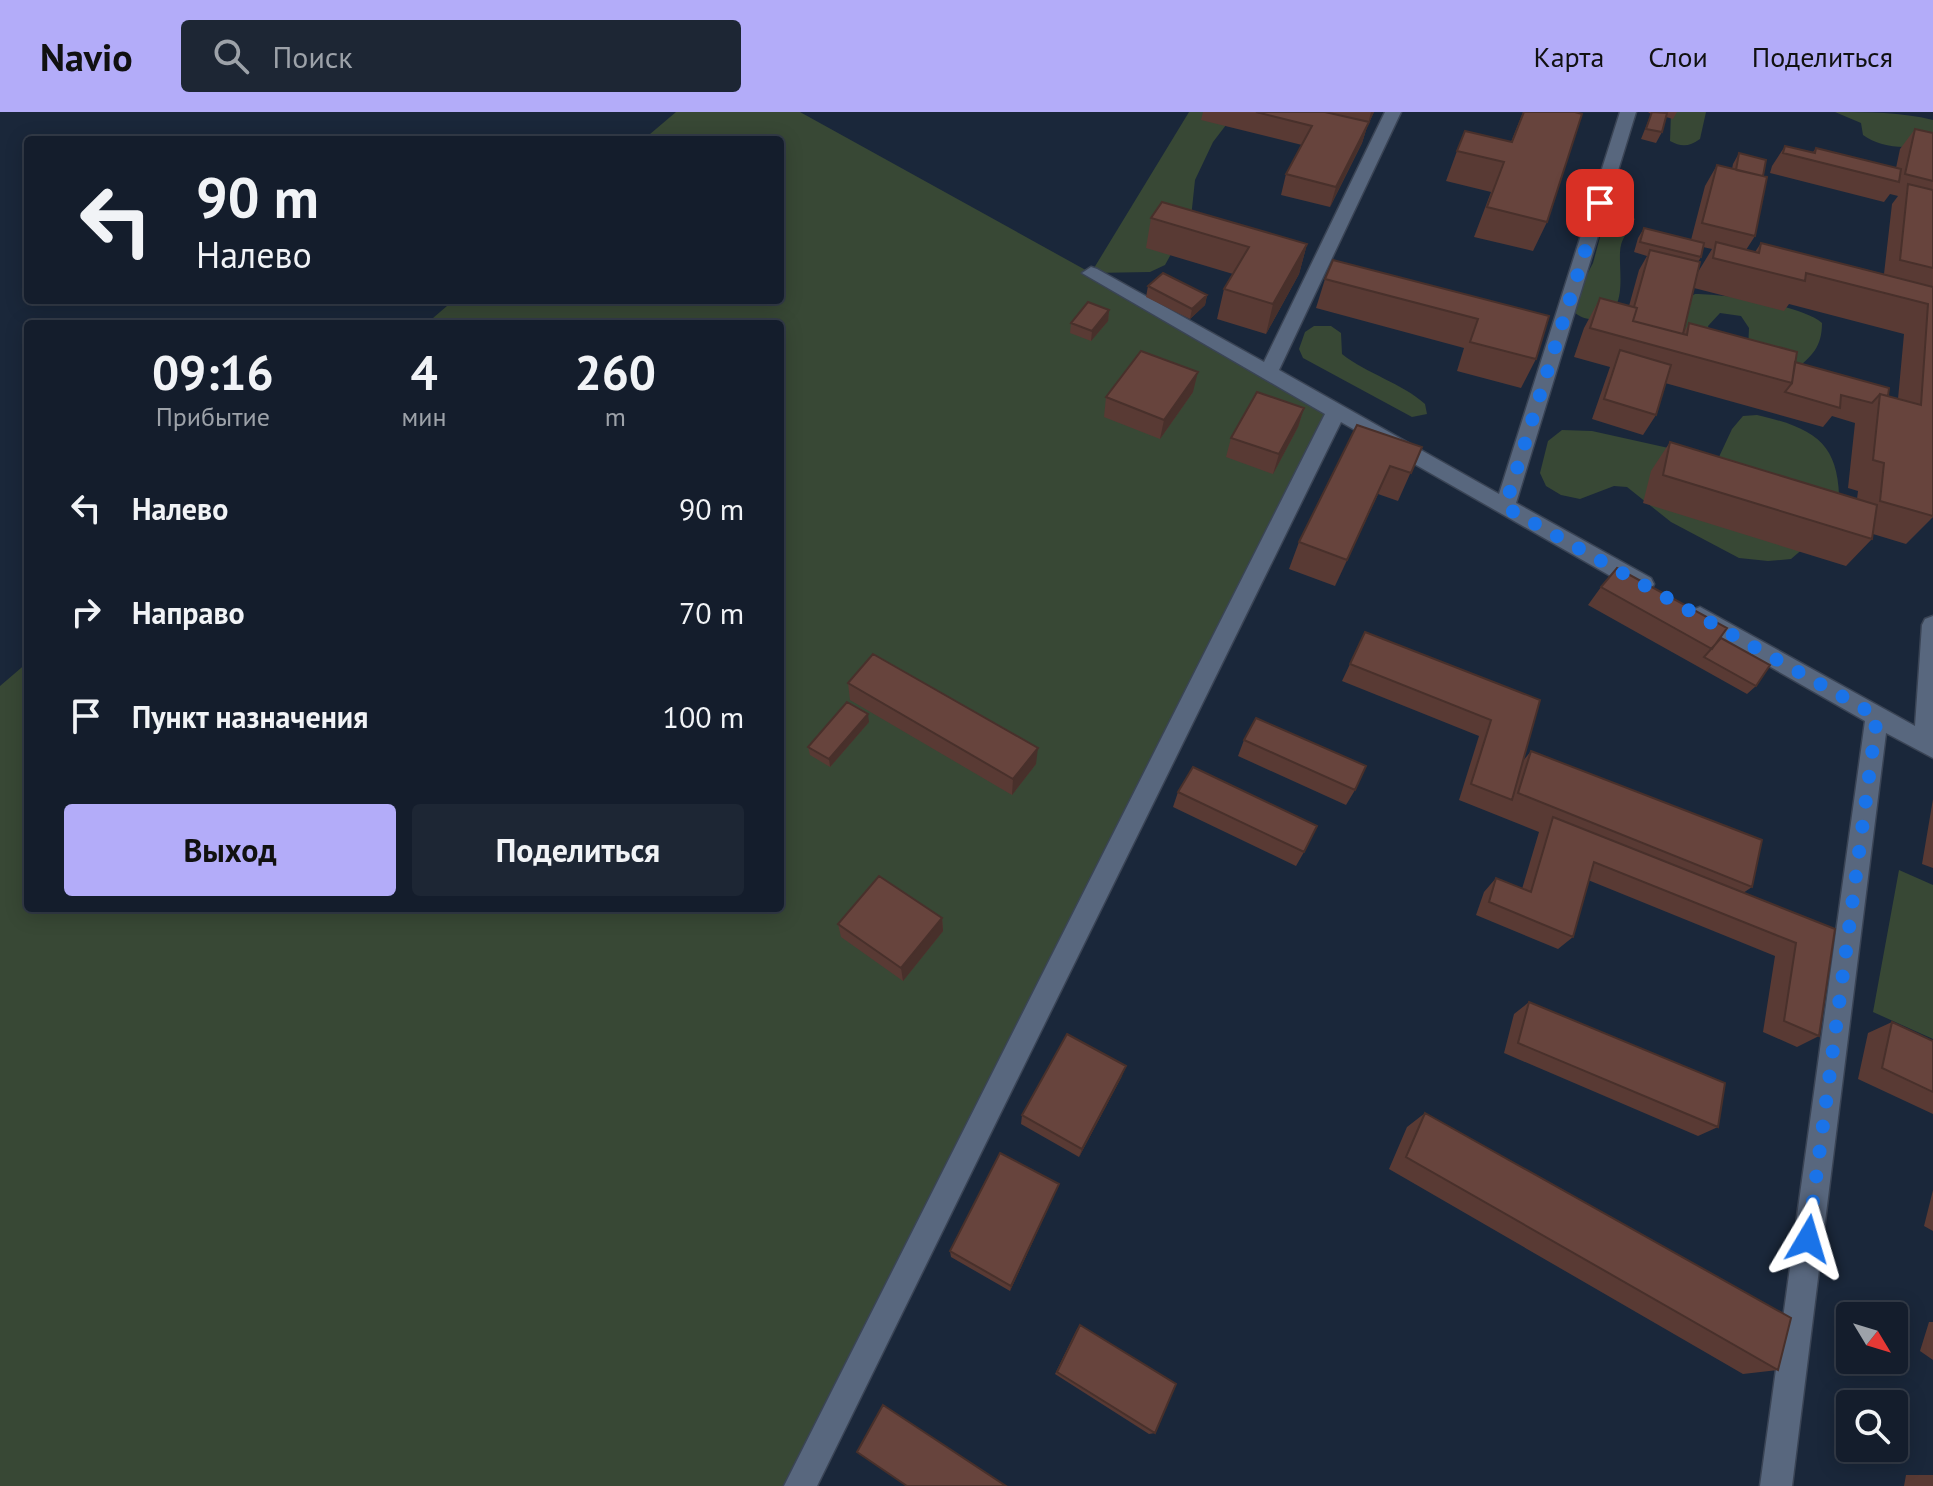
<!DOCTYPE html>
<html lang="ru">
<head>
<meta charset="utf-8">
<style>
  body { margin:0; font-family:"PT Sans",sans-serif; background:#1d2634; color:#f1f3f6; height:100vh; display:flex; flex-direction:column; font-size:30px; white-space:nowrap }
  * { box-sizing:border-box; margin:0 }
  p { font-size:26px; color:#9da2a9 }
  .icon { flex:none; width:44px; height:44px; fill:none; stroke:currentColor; stroke-width:2; stroke-linecap:round; stroke-linejoin:round }
  .map { position:relative; flex:1; overflow:hidden }
  .drawer { position:absolute; left:24px; top:208px; width:760px; height:592px; display:flex; flex-direction:column; background:#141d2c; border-radius:8px; box-shadow:0 4px 20px #0003,0 0 0 2px #333b48 }
  .drawer>* { flex:none }
  .banner { position:absolute; left:24px; top:24px; width:760px; height:168px; border-radius:8px; box-shadow:0 4px 20px #0003,0 0 0 2px #333b48; background:#141d2c; color:#f1f3f6; overflow:hidden }
  .needle { width:52px; rotate:128deg }
  .fabs { position:absolute; left:1836px; top:1190px; display:grid; gap:16px }
  .fabs a { display:grid; place-items:center; width:72px; height:72px; border-radius:8px; background:#141d2c; box-shadow:0 4px 20px #0003,0 0 0 2px #333b48; font-size:40px }
  .pin { position:absolute; display:grid; place-items:center; width:68px; height:68px; color:#fff; margin:-34px; border-radius:16px; box-shadow:0 4px 12px #0006 }
  .me { position:absolute; width:88px; margin:-44px; rotate:7deg; stroke-linejoin:round; filter:drop-shadow(0 0 6px #0008) }
  .turn { display:flex; align-items:center; gap:28px; height:168px; padding:0 40px; font-size:36px }
  .turn .icon { width:104px; height:104px; stroke-width:2.5 }
  .turn b { display:block; font-size:56px; line-height:68px }
  .eta { display:flex; justify-content:space-evenly; align-items:center; height:136px; text-align:center }
  .eta b { font-size:48px; font-weight:700; line-height:56px }
  .button { display:flex; gap:16px; margin-top:auto; padding:16px 40px }
  .button a { flex:1; height:92px; border-radius:8px; background:#b3acf9; color:#111; font-size:32px; font-weight:700; line-height:92px; text-align:center }
  .button a+a { background:#1d2634; color:#f1f3f6 }
  ul { padding:0; list-style:none }
  li { display:flex; align-items:center; gap:24px; height:104px; padding:0 40px }
  li div { flex:1 }
  li b { display:block; font-size:30px }
  li em { font-style:normal }
  header { display:flex; align-items:center; gap:48px; box-sizing:border-box; height:112px; padding:0 40px; background:#b3acf9; color:#111 }
  header strong { font-size:38px }
  nav { display:flex; gap:44px; margin-inline-start:auto; font-size:28px }
  .search { width:560px; height:72px; background:#1d2634; display:flex; align-items:center; gap:20px; box-sizing:border-box; padding:0 28px; border-radius:8px; color:#9da2a9; font-size:30px }
  .map>svg:first-child { display:block }
</style>
</head>
<body>
<header>
<strong>Navio</strong>
<div class="search"><svg class="icon" aria-label="search" viewBox="0 0 24 24"><circle cx="10" cy="10" r="6"/><path d="M15 15l6 6"/></svg>Поиск</div>
<nav><a>Карта</a><a>Слои</a><a>Поделиться</a></nav>
</header>
<div class="map">
<svg width="1933" height="1374" viewBox="0 0 1933 1374">
  <rect width="100%" height="100%" fill="#1a273a"/>
  <path fill="#384835" d="M676,0h124l291,161 98,-161h47l-23,30 -18,38 -4,38 -26,47 -15,7 -56,1 242,139 -536,1074h-800v-800l28,-24v246h752v-584h-354l28,-24h326v-160h-137z
    M1671,0h35l-6,27c-11,8 -19,8 -30,2z
    M1835,0c33,0 66,0 98,8v21c-21,10 -52,7 -70,-6l-2,-12z
    M1615,99l12,2 8,6c-6,11 -15,20 -15,34 -1,22 8,61 -23,66 -9,1 -16,-1 -23,-7l3,-18 16,-31 12,-44z
    M1695,182c29,0 106,11 127,29 0,24 -10,33 -28,48l-46,-21 1,-22 -8,-12 -21,-3 -12,13 4,15 -31,-9 9,-35z
    M1314,214h17l10,7 1,21c25,20 60,29 83,50l2,10 -15,3 -109,-59 -4,-9 6,-17z
    M1757,303c67,15 85,34 82,103l-48,41 -23,2 -29,-3 -68,-36 -44,-35 -13,-1 -34,13 -19,-4 -15,-9 -6,-13 8,-32 14,-11 30,1 126,28 14,-30 11,-13z
    M1899,758l34,15v154l-60,-27z"/>
  <g fill="none" stroke-linecap="round" stroke-linejoin="round">
    <g stroke="#3a4455" stroke-width="3">
      <path id="lane" d="M1385,0h16l-122,258 220,124 121,-382h16l-120,391 135,75 3,6 -3,6 -8,2 -8,-2 -294,-168 -524,1064h-33l541,-1072 -243,-141 9,-6 6,2 167,93z
        M1700,495l215,119 7,-101 3,-6 8,-3v142l-47,-25 -94,753h-32l105,-765 -173,-99 -3,-6 3,-6z"/>
    </g>
    <use href="#lane" fill="#58677e" fill-rule="evenodd"/>
  </g>
  <path fill="#593a34" fill-rule="evenodd" d="M1203,0h171l-7,15 -5,16 -32,64 -49,-12 5,-21 16,-29 -101,-25z
    M1523,0l24,110 -14,29 -59,-14 17,-45 -45,-11 11,-30 54,-9z
    M1648,0h29l-4,7 -7,-2 -4,15 -6,11 -15,-4 10,-25z
    M1915,17l18,4v384l-27,27 -33,-10 -1,5 -26,27 -203,-63 8,-32 19,-29 187,57 1,-8 -10,-3 7,-65 -23,-7 -9,11 -158,-44 -9,32 -13,20 -51,-16 18,-52 -36,-10 10,-29 16,-30 29,8 10,-36 8,-14 -13,-4 4,-14 6,-10 47,12 14,-54 12,-21 15,4 1,-5 6,-11 24,23 -8,60 -9,14 9,2 6,-9 123,31 8,-70 6,-8 -8,-2 -6,8 -114,-29 2,-7 13,-20 28,6 3,-4 80,20 4,-19zM1703,135l9,2 -14,23 -4,16 90,23 5,-7 115,30 -6,65 -209,-76 -5,9 14,-70 3,-5z
    M1151,106l156,26 -8,30 -33,60 -49,-15 7,-30 9,-15 -87,-26z
    M1325,167l224,37 -13,43 -15,29 -64,-17 7,-23 -148,-40z
    M1148,174l59,9 -2,10 -15,14 -44,-22z
    M1109,198l-1,11 -17,20 -21,-8 1,-10z
    M1193,280l-33,47 -56,-22 2,-20z
    M1304,296l-6,19 -25,47 -47,-17 5,-19z
    M1357,313l65,22 -24,54 -20,-7 -43,92 -46,-17 10,-27z
    M1601,475l120,51 35,48 -9,8 -159,-89z
    M1365,520l175,68 -17,61 8,-10 221,136 -9,6 92,36 -16,107 -22,11 -34,-15 12,-76 -187,-76 -15,57 -15,12 -82,-34 8,-23 12,-14 26,11 17,-57 -80,-32 20,-64 -137,-55z
    M848,571l188,81 -24,31 -162,-95z
    M869,610l-39,45 -20,-12 -2,-8z
    M1244,628l111,50 -9,15 -108,-49z
    M1178,680l126,60 -8,14 -123,-59z
    M1933,687v69l-11,-4z
    M942,806l1,13 -40,50 -62,-44 -3,-13z
    M1529,890l189,125 -20,9 -194,-83 10,-39z
    M1892,910l41,19v73l-75,-35 10,-46z
    M1122,964l-43,81 -58,-33 1,-9z
    M1425,1001l353,257 -35,4 -354,-205 18,-42z
    M1933,1078v41l-9,-5z
    M1056,1079l-46,100 -59,-34 -1,-6z
    M1929,1210h4v38l-13,-9z
    M1080,1213l75,108 -6,1 -94,-60 22,-45z
    M1906,1363h27v11h-29z"/>
  <path fill="#48302b" d="M1371,0h3l-7,15 -5,16 -32,64 6,-20 32,-63z
    M1307,132l-8,30 -33,60 7,-30z
    M1207,183l-2,10 -15,14 2,-10z
    M1109,198l-1,11 -17,20 1,-10z
    M1198,260l-5,20 -33,47 4,-19z
    M1304,296l-6,19 -25,47 6,-20z
    M1390,354l-12,28 -43,92 12,-26z
    M868,602l1,8 -39,45 -1,-8z
    M1038,636l-2,16 -24,31 1,-16z
    M942,806l1,13 -40,50 -2,-13z
    M1126,954l-4,10 -43,81 3,-8z
    M1059,1072l-3,7 -46,100 1,-5z"/>
  <path fill="#67443d" stroke="#48302b" stroke-width="2" d="M1256,0h69l44,10 -33,65 -50,-13 26,-48z
    M1524,0h51l7,2 -35,108 -60,-15 17,-45 -47,-11 8,-20 47,11z
    M1652,0l15,1 -5,19 -16,-3z
    M1915,17l18,4v48l-28,-7z
    M1785,34l30,7 1,-5 85,21 -2,13 -116,-29z
    M1739,41l27,7 -3,16 -27,-6z
    M1717,53l50,12 -12,59 -53,-13z
    M1908,72l25,6v78l-33,-8z
    M1162,90l145,42 -34,60 -49,-15 25,-42 -98,-29z
    M1644,116l60,15 -3,14 -61,-15z
    M1716,130l43,11 2,-10 172,44v229l-53,-15 4,-38 -11,-3 7,-66 41,11 7,-101 -122,-31 -1,8 -92,-23z
    M1650,138l50,12 -17,72 -50,-13 4,-13 -3,-1z
    M1333,148l216,56 -13,43 -66,-17 8,-23 -153,-40z
    M1163,161l44,22 -15,14 -44,-23z
    M1600,186l37,10 -4,13 54,14 2,-12 108,29 -5,31 -202,-55z
    M1088,190l21,8 -17,21 -21,-8z
    M1620,238l51,15 -15,50 -52,-16z
    M1141,239l57,21 -34,48 -58,-23z
    M1795,250l94,26 -1,8 -8,-2 -8,9 -31,-8 -1,13 -55,-16 7,-9z
    M1257,280l47,16 -25,46 -48,-16z
    M1357,313l65,22 -11,26 -21,-7 -43,94 -48,-18z
    M1670,330l207,63 -5,34 -209,-64z
    M1617,456l110,60 -15,21 -111,-62z
    M1365,520l175,68 -28,100 -41,-16 20,-64 -141,-56z
    M1721,526l49,27 -14,21 -52,-29z
    M873,542l165,94 -25,31 -165,-96z
    M847,590l21,12 -39,45 -21,-12z
    M1256,606l110,48 -11,24 -111,-50z
    M1531,639l231,89 -10,47 -234,-94z
    M1193,655l124,59 -13,26 -126,-60z
    M1553,705l282,112 -16,107 -35,-15 12,-78 -202,-81 -21,75 -84,-35 7,-24 35,14z
    M879,764l63,42 -41,50 -63,-44z
    M1529,890l196,81 -7,44 -200,-84z
    M1892,910l41,19v51l-51,-24z
    M1067,922l59,32 -44,83 -60,-34z
    M1425,1001l366,205 -13,52 -372,-213z
    M1000,1041l59,31 -48,102 -61,-35z
    M1080,1213l96,59 -21,49 -98,-61z
    M883,1293l123,81h-99l-50,-34z"/>
  <g fill="none" stroke-linecap="round" stroke-linejoin="round">
    <path stroke="#1a73e8" stroke-width="14" stroke-dasharray="0 25.2" d="M1600,91l-95,304 372,209 -69,523"/>
  </g>
</svg>
<div class="fabs">
<a><svg class="needle" viewBox="-14 -14 28 28"><path d="M0-13l5 13h-10z" fill="#e53935"/><path d="M0 13l5-13h-10z" fill="#9da2a9"/></svg></a>
<a><svg class="icon" aria-label="search" viewBox="0 0 24 24"><circle cx="10" cy="10" r="6"/><path d="M15 15l6 6"/></svg></a>
</div>
<div class="pin" style="left:1600px;top:91px;background:#d93025"><svg class="icon" aria-label="arrive" viewBox="0 0 24 24"><path d="M6 21V4h12l-3 4 3 4H6"/></svg></div>
<svg class="me" style="left:1808px;top:1127px" viewBox="-20 -20 40 40"><path d="M0-17L14 15 0 8-14 15z" fill="#1a73e8" stroke="#fff" stroke-width="4"/></svg>
<div class="banner">
<div class="turn"><svg class="icon" aria-label="left" viewBox="0 0 24 24"><path d="M17 20v-9H6M10 6l-5 5 5 5"/></svg><div><b>90 m</b>Налево</div></div>
</div>
<section class="drawer">
<div class="eta">
<div><b>09:16</b><p>Прибытие</p></div>
<div><b>4</b><p>мин</p></div>
<div><b>260</b><p>m</p></div>
</div>
<ul>
<li><svg class="icon" aria-label="left" viewBox="0 0 24 24"><path d="M17 20v-9H6M10 6l-5 5 5 5"/></svg><div><b>Налево</b></div><em>90 m</em></li>
<li><svg class="icon" aria-label="right" viewBox="0 0 24 24"><path d="M7 20v-9h11M14 6l5 5-5 5"/></svg><div><b>Направо</b></div><em>70 m</em></li>
<li><svg class="icon" aria-label="arrive" viewBox="0 0 24 24"><path d="M6 21V4h12l-3 4 3 4H6"/></svg><div><b>Пункт назначения</b></div><em>100 m</em></li>
</ul>
<div class="button"><a>Выход</a><a>Поделиться</a></div>
</section>
</div>
</body>
</html>
